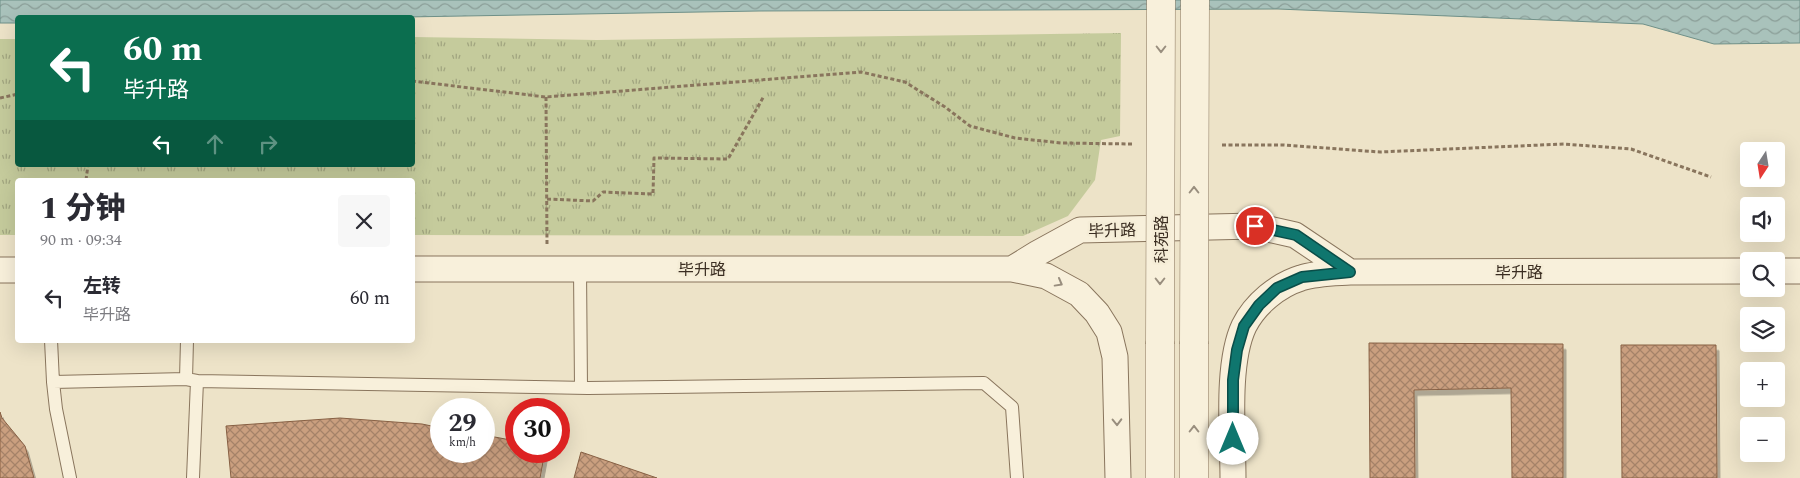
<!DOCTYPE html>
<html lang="zh">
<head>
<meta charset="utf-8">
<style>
  body { margin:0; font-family:Spectral,"Noto Sans SC",serif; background:#f7f7f7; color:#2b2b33; height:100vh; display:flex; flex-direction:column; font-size:19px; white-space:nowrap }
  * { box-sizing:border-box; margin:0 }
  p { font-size:16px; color:#7c7c81 }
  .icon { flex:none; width:28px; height:28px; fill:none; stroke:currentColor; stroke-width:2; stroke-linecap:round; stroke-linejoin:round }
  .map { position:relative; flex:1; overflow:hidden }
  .side { position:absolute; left:15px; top:178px; width:400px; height:165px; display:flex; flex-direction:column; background:#fff; border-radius:5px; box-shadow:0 5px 20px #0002 }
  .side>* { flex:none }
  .top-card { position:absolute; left:15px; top:15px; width:400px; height:152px; border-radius:5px; box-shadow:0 5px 20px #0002; background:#0b6e4f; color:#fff; overflow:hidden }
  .needle { width:32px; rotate:192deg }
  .fabs { position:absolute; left:1740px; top:142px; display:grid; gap:10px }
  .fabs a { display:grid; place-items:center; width:45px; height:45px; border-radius:5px; background:#fff; box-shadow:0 5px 20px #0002; font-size:25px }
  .speed { position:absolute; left:430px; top:398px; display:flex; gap:10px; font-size:25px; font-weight:700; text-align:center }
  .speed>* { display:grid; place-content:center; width:65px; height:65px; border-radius:50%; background:#fff; box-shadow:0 5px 20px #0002; line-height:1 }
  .speed small { font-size:12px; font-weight:400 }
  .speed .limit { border:8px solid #d22; background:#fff; color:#111 }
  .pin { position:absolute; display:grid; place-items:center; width:42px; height:42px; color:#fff; margin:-21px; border:2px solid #fff; border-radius:50%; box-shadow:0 1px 5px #0007 }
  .me { position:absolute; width:55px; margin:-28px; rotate:0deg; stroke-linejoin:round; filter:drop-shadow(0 0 4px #0008) }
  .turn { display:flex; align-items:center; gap:18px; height:105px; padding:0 25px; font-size:22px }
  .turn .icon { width:65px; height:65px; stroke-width:2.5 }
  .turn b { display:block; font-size:35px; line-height:42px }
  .lanes { display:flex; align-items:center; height:48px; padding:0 25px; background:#0003; justify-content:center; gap:25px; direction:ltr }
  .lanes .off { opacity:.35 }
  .round { display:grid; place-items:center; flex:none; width:52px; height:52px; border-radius:5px; background:#f7f7f7 }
  .head { display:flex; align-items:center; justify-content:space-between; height:85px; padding:0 25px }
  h1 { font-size:30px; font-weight:800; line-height:38px }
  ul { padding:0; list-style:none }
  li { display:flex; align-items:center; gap:15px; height:70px; padding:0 25px }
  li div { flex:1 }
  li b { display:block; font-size:19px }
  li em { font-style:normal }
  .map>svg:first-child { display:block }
</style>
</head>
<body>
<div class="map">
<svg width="1800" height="478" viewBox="0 0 1800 478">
  <defs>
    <pattern id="grass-tufts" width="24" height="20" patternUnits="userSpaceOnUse" patternTransform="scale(1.25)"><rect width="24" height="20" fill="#c5cb9c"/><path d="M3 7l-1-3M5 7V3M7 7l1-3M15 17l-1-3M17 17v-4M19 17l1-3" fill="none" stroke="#a1a57f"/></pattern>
    <pattern id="water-waves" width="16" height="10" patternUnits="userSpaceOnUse" patternTransform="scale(1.25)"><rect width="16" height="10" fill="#a9c2bb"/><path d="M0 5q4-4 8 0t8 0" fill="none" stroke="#8b9e98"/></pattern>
    <pattern id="building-cross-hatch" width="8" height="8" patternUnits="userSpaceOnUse" patternTransform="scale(1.25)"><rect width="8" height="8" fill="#ca9f7f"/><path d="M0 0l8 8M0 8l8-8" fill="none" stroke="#a58268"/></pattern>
    <filter id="shadow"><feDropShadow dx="3" dy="5.5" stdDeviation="0" flood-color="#0004"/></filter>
  </defs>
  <rect width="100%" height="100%" fill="#ede3c8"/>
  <path fill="url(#grass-tufts)" d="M1121,33l-1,103 -19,4 -6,40 -27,36 -45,20 -610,-1 -1,-55h-394l-1,55h-17v-196h17l1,126h394l1,-128 184,3z"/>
  <path fill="url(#water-waves)" stroke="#6f9088" d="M0,0h1800v43l-86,1 -71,-20 -365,-15 -519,2 -413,7h-328l-1,5h-17z"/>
  <path fill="url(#building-cross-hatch)" stroke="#876044" filter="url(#shadow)" d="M1369,343l194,1v134h-51l-1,-90 -97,2 1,88h-45z
    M1621,345h95l1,133h-95z
    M0,412l2,6 23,28 9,32h-34z
    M340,418l82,6 19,4v23h43v-16l32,6v10h29l-5,27h-309l-5,-52z
    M581,452l76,26h-83z"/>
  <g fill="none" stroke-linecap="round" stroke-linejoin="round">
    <g stroke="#89755d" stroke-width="14">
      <path id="service" d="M580,269l1,119
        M51,340l2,42
        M186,379l1,-39
        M70,478l-14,-69 -3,-27 133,-3 11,2
        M193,478l4,-97 391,7 396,-5 28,24 5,71"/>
    </g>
    <g stroke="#89755d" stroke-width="27">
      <path id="minor" d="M412,269h600l34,7 33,18 18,19 12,19 6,25 3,121
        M1012,269l26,-16 42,-23 175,-4 40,9 55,37 399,-1
        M0,270h18
        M1776,271h24
        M1233,478c0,-43 -7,-114 11,-152 11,-22 34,-41 57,-48 15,-5 34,-5 49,-6"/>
    </g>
    <g stroke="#89755d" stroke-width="29">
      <path id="tertiary" d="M1160,478v-134
        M1194,478v-134"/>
    </g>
    <path stroke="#89755d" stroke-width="3" stroke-dasharray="4 2.5" stroke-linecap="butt" d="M412,81l134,16 315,-25 44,10 40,25 25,19 45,12 46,5 72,1
      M546,97l1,147
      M0,98l18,-4
      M1222,145h62l96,7 184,-8 67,5 80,28
      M86,180l2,-15h36
      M547,199l46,2 10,-9 50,2 1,-36 74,1 36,-63"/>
    <use href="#service" stroke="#f8f0db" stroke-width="12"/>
    <use href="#minor" stroke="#f8f0db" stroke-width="25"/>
    <use href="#tertiary" stroke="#f8f0db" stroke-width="28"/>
    <g stroke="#89755d" stroke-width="29" stroke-linecap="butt">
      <path id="tertiary-bridge" d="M1160,344l1,-344
        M1194,344l1,-344"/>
    </g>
    <use href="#tertiary-bridge" stroke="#f8f0db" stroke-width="28"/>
  </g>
  <defs><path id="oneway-chevron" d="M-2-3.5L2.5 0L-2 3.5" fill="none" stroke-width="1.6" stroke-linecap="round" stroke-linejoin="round" transform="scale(1.25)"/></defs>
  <g stroke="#998e7e">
    <use href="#oneway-chevron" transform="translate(1161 49) rotate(90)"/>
    <use href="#oneway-chevron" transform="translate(1194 190) rotate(-90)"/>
    <use href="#oneway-chevron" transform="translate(1160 281) rotate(90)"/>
    <use href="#oneway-chevron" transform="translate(1059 283) rotate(29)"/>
    <use href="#oneway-chevron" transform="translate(1117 422) rotate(89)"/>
    <use href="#oneway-chevron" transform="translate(1194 429) rotate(-90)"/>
  </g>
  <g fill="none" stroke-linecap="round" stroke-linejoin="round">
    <g stroke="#0a4d48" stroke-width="12">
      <path id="route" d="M1233,439v-59l4,-30 7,-24 15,-21 18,-17 25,-11 48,-5 -54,-37 -41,-9"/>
    </g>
    <use href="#route" stroke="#0f766e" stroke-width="9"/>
  </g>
  <g text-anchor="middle" stroke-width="5" stroke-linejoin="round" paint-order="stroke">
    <g font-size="16" fill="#3a2d21" stroke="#f5edd7">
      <text transform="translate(1112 230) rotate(-2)" y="6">毕升路</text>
      <text transform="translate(1161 239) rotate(-90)" y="6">科苑路</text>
      <text x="702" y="275">毕升路</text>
      <text x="1519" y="278">毕升路</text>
    </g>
  </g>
</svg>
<div class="fabs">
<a><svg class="needle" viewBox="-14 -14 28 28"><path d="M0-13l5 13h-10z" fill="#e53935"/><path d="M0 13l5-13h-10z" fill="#7c7c81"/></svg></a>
<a><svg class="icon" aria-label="sound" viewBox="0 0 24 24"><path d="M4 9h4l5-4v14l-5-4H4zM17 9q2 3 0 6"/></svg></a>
<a><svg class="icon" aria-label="search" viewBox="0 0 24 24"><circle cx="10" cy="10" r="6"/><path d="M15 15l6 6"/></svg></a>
<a><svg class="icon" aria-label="layers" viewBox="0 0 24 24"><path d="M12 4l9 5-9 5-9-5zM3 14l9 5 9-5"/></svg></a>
<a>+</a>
<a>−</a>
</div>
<div class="speed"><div>29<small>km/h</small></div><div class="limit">30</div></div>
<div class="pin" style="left:1255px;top:226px;background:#d93025"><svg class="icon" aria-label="arrive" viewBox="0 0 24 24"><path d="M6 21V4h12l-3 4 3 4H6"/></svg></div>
<svg class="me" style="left:1233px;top:439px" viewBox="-20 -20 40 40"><circle r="19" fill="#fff"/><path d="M0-13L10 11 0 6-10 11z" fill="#0f766e"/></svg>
<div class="top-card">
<div class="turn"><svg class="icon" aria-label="left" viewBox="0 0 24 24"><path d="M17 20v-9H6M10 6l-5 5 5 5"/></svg><div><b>60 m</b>毕升路</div></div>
<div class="lanes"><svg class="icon" aria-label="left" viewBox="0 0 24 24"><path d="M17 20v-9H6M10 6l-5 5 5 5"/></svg><svg class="icon off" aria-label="ahead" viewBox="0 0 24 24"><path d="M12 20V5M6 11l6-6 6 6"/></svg><svg class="icon off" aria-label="right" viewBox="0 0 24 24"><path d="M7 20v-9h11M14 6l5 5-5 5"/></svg></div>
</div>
<section class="side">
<div class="head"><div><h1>1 分钟</h1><p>90 m · 09:34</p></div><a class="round"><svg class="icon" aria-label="close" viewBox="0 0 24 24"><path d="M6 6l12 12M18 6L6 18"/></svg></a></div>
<ul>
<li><svg class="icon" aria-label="left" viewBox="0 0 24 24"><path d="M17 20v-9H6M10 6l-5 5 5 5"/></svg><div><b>左转</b><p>毕升路</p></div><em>60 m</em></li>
</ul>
</section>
</div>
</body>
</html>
